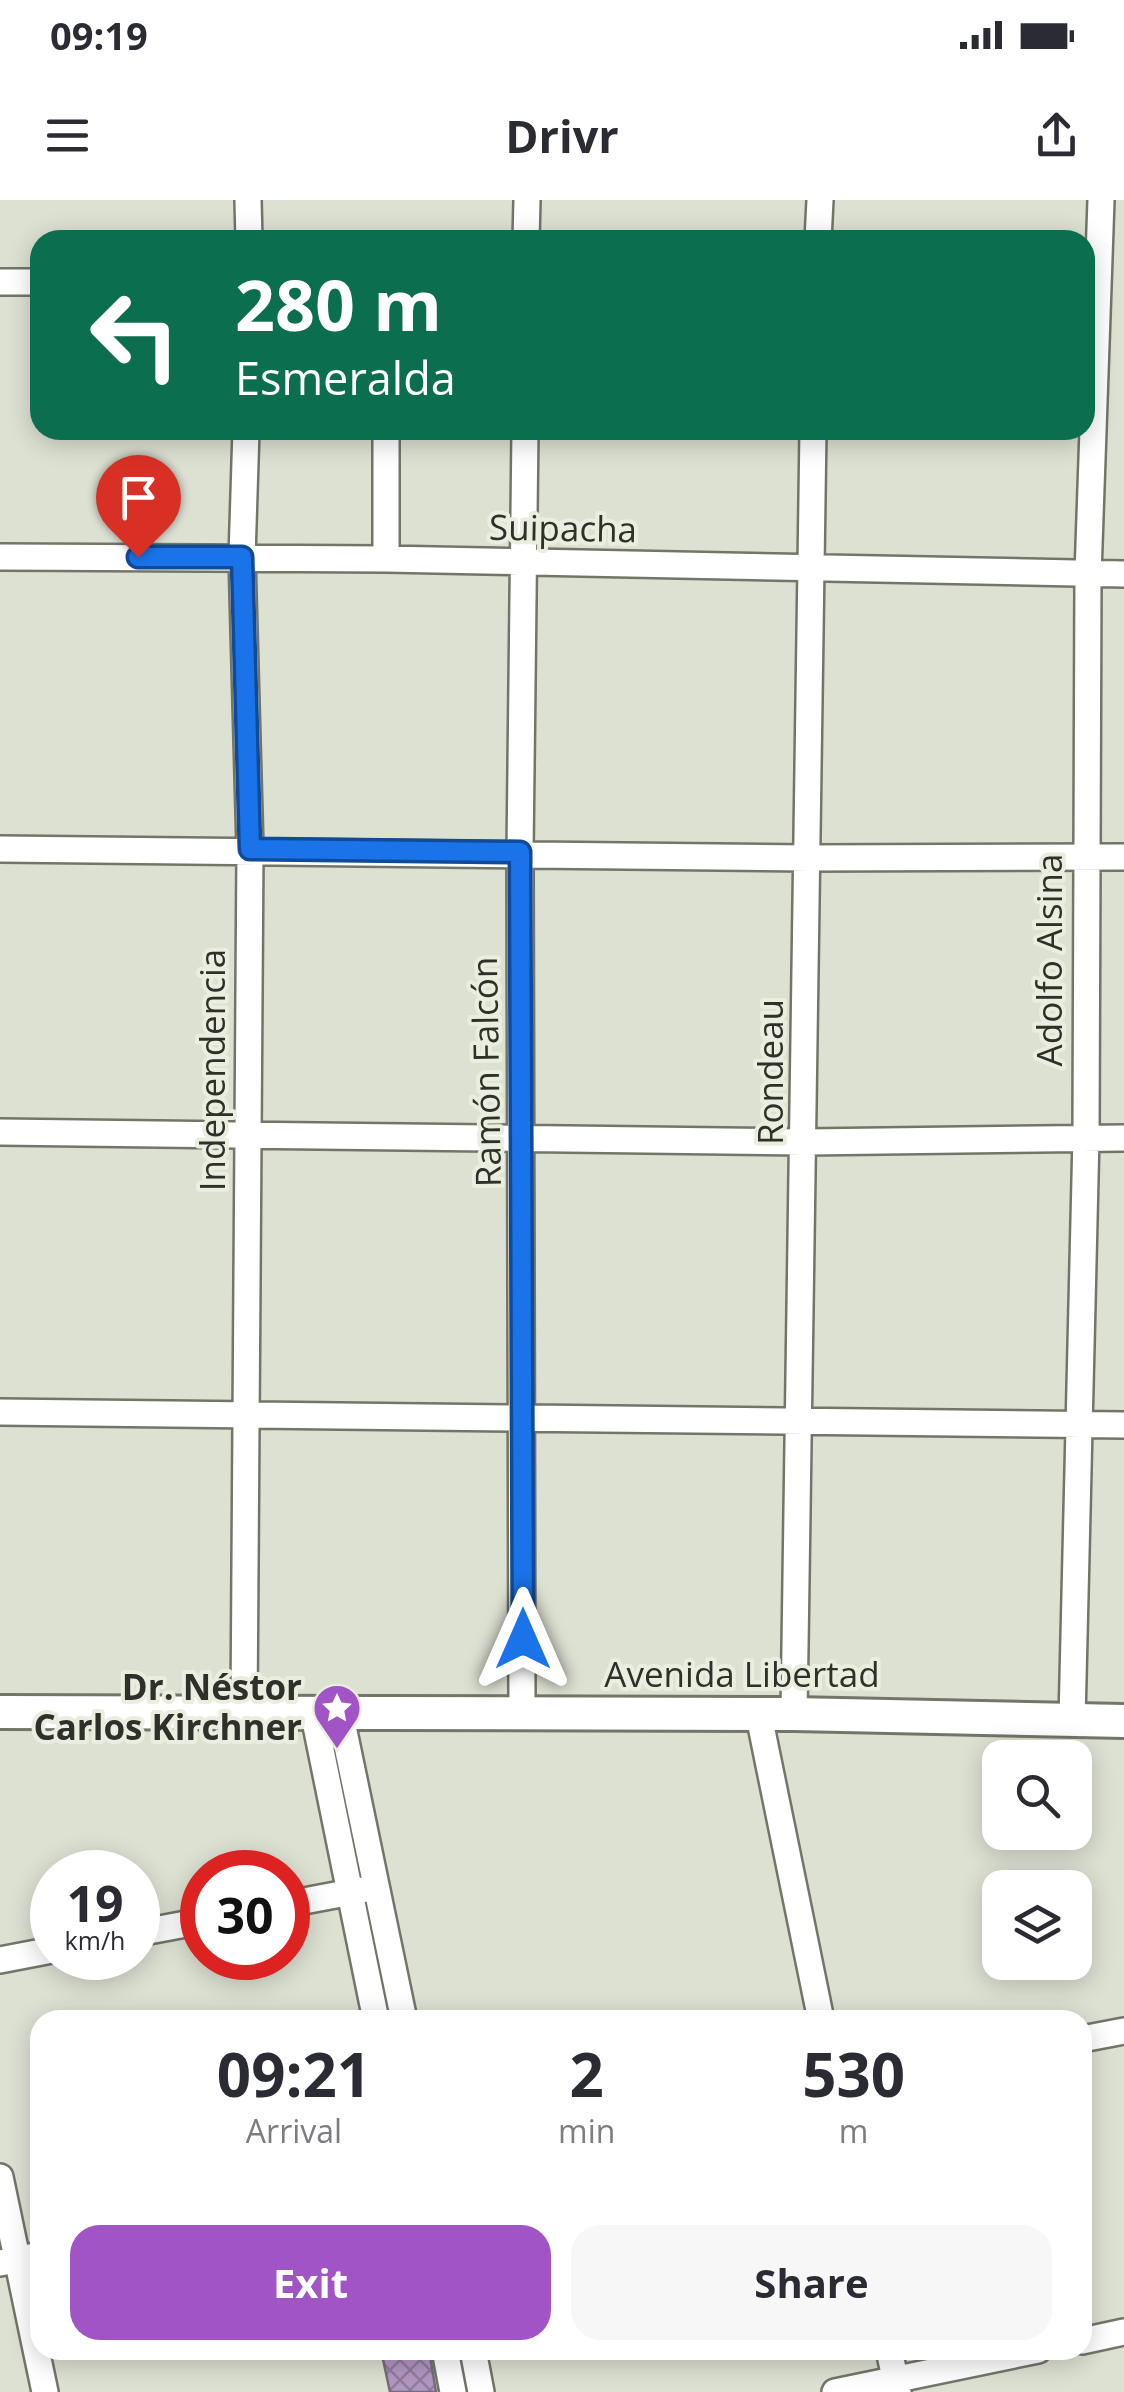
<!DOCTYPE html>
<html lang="en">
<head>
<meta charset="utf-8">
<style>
  body { margin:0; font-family:"Open Sans",sans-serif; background:#f7f7f7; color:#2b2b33; height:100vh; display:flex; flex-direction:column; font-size:38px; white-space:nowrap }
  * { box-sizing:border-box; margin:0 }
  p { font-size:32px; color:#7c7c81 }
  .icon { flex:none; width:55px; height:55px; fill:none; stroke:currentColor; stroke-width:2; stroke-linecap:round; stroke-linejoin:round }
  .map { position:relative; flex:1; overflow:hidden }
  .side { position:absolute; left:30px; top:1810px; width:1062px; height:350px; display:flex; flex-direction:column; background:#fff; border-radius:30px; box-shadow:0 5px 25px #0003 }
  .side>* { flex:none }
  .banner { position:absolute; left:30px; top:30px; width:1065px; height:210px; border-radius:30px; box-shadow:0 5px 25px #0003; background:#0b6e4f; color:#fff; overflow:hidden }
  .fabs { position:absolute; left:982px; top:1540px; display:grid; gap:20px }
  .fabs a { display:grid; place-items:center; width:110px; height:110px; border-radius:20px; background:#fff; box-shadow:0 5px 25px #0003; font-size:50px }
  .speed { position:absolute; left:30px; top:1650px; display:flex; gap:20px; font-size:50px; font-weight:700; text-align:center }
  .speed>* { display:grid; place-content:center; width:130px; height:130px; border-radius:50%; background:#fff; box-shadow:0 5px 25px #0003; line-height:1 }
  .speed small { font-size:25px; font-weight:400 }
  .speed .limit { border:15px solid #d22; background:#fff; color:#111 }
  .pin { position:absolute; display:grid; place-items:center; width:85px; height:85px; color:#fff; margin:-102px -42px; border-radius:50% 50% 50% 0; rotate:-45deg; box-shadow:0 0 10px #0007 }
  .pin .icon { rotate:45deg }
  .me { position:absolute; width:110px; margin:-55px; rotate:0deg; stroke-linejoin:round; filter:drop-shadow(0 0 8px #0008) }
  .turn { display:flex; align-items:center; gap:35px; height:210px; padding:0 40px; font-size:45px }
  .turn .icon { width:130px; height:130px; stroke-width:2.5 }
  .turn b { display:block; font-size:70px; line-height:85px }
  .eta { display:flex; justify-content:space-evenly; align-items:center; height:170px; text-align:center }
  .eta b { font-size:60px; font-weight:700; line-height:70px }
  .action { display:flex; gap:20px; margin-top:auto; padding:20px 40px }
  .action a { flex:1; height:115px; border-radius:30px; background:#a054c5; color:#fff; font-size:40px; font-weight:700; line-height:115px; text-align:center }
  .action a+a { background:#f7f7f7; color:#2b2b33 }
  .status { display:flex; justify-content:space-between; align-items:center; height:70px; padding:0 50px; background:#fff; direction:ltr }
  .status svg { height:28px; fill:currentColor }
  header { display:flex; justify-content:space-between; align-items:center; height:130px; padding:0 40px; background:#fff; font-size:45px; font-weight:700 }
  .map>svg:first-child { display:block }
</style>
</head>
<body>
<div class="status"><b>09:19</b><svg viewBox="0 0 49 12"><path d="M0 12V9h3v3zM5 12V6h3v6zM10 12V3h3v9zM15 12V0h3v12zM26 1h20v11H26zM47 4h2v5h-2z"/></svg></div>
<header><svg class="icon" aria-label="menu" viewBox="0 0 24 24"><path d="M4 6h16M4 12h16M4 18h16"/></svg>Drivr<svg class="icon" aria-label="share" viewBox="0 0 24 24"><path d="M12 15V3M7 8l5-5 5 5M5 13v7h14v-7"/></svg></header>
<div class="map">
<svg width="1124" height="2192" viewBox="0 0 1124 2192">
  <defs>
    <pattern id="building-cross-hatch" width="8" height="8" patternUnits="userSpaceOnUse" patternTransform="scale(2.5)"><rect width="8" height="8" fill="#b397c3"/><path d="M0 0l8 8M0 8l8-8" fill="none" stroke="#927c9f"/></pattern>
  </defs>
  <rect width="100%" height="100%" fill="#dde1d2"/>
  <path fill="url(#building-cross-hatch)" stroke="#756e7a" stroke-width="2.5" d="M381,2150h48l7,42h-46z"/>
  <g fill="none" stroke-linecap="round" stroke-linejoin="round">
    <g stroke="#727568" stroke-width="30">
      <path id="minor" d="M248,0l1,40
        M526,40l1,-40
        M818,40l2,-40
        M0,82h40
        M386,230v129
        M0,357l386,2 738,15
        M0,649l808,9 316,-1
        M0,932l806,10 318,-4
        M0,1212l1124,13
        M244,1510l6,-861 -8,-292 4,-127
        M313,1511l63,309
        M340,1512l64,308
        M522,1514l-2,-862 5,-422
        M794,1514l19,-1284
        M759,1516l62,304
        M1072,1520l14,-583 2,-563 13,-374
        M288,1704l74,-14
        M138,1733l64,-12
        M0,1760l52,-10
        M1082,1839l42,-8
        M0,1977l45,215
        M0,2063l40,-8
        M1082,2141l42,-9
        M445,2150l8,42
        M473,2150l8,42
        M889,2150l9,42
        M835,2192l203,-42"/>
    </g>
    <g stroke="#727568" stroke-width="38">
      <path id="major" d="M0,1512l794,2 330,7"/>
    </g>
    <use href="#minor" stroke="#fff" stroke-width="25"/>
    <use href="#major" stroke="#fff" stroke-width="32"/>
  </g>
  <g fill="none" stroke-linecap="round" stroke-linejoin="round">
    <g stroke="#114b97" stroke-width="25">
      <path id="route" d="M138,357h104l8,292 270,3 3,787"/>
    </g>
    <use href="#route" stroke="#1a73e8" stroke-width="18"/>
  </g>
  <defs>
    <g id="sight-pin" transform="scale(2.5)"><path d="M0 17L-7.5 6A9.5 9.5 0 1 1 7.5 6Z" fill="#a054c5" stroke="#eaeedf"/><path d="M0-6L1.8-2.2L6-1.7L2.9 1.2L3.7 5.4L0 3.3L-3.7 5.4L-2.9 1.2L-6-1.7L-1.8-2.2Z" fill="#fff"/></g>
  </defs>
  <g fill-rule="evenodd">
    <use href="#sight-pin" x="337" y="1508"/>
  </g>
  <g text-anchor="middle" stroke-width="8" stroke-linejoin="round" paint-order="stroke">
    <g font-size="35" fill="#2f302a" stroke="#eaeedf">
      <text transform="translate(563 329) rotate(1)" y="12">Suipacha</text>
      <text transform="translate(1050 760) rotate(-90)" y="12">Adolfo Alsina</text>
      <text transform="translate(213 870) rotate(-90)" y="12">Independencia</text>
      <text transform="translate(487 872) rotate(-91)" y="12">Ramón Falcón</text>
      <text transform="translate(771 872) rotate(-90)" y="12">Rondeau</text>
      <text x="742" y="1487">Avenida Libertad</text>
    </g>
    <g font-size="35" font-weight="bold" fill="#2f302a" stroke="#eaeedf" text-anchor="end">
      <text x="302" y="1500">Dr. Néstor<tspan x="302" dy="40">Carlos Kirchner</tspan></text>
    </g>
  </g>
</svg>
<div class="fabs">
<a><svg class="icon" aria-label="search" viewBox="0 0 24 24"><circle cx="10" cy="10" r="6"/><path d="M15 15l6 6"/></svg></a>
<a><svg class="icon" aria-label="layers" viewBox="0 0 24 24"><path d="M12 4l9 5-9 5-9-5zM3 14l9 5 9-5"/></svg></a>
</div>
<div class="speed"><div>19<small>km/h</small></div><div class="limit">30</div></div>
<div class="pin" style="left:138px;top:357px;background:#d93025"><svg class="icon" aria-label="arrive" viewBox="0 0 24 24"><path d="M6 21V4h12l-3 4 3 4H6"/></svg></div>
<svg class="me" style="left:523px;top:1439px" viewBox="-20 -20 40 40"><path d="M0-17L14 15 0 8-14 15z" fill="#1a73e8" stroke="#fff" stroke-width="4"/></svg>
<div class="banner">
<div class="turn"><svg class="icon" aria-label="left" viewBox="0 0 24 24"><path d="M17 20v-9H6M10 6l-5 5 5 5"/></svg><div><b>280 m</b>Esmeralda</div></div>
</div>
<section class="side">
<div class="eta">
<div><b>09:21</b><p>Arrival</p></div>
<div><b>2</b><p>min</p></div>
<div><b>530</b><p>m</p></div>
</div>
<div class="action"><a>Exit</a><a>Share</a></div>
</section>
</div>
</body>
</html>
